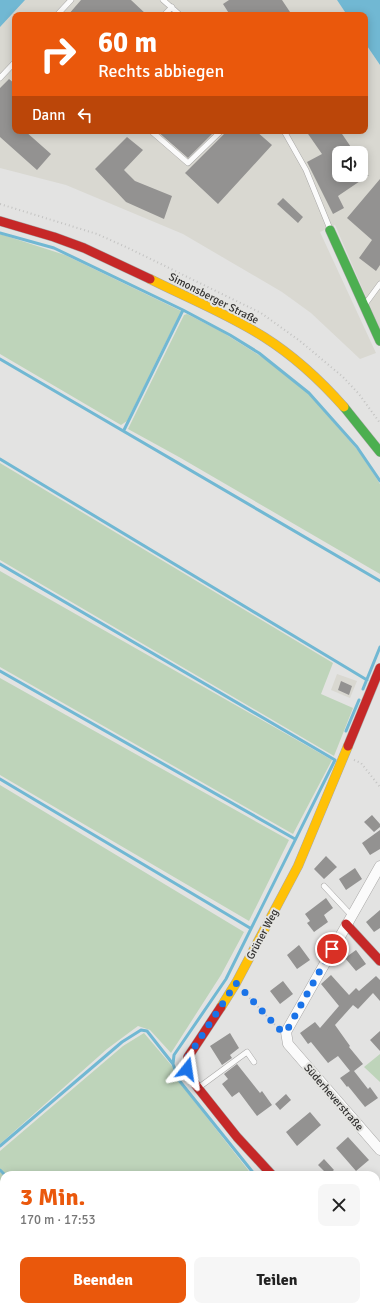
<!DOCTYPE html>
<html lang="de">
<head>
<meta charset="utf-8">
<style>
  body { margin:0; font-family:Signika,sans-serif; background:#f6f6f6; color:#222; height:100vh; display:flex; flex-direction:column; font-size:15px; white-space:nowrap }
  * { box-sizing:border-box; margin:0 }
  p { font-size:13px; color:#767676 }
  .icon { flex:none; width:22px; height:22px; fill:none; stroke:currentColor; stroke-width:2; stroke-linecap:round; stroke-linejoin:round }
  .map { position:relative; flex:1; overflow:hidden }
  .details { position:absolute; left:0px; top:1171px; width:380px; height:140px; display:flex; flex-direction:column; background:#fff; border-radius:12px 12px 0 0; box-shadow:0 2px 10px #0003 }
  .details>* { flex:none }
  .top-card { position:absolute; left:12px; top:12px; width:356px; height:122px; border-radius:8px; box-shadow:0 2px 10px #0003; background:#ea580c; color:#fff; overflow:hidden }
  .controls { position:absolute; left:332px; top:146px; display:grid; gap:8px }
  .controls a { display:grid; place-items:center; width:36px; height:36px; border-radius:8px; background:#fff; box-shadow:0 2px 10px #0003; font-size:20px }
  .pin { position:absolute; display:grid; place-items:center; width:34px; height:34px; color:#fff; margin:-17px; border:2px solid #fff; border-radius:50%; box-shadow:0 1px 4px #0007 }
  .me { position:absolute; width:44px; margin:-22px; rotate:15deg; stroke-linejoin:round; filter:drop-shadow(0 0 3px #0008) }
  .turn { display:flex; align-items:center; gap:14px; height:84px; padding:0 20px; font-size:18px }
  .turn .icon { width:52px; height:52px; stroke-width:2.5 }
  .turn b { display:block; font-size:28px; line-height:34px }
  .then { display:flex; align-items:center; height:38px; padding:0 20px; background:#0003; gap:8px; font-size:15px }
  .round { display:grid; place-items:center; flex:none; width:42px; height:42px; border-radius:8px; background:#f6f6f6 }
  .headline { display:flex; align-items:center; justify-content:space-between; height:68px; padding:0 20px }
  h1 { font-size:24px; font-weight:700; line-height:30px; color:#ea580c }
  .cta { display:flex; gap:8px; margin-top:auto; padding:8px 20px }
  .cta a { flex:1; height:46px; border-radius:8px; background:#ea580c; color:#fff; font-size:16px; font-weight:700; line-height:46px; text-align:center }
  .cta a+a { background:#f6f6f6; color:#222 }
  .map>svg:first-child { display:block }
</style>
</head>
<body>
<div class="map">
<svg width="380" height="1311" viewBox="0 0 380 1311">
  <rect width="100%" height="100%" fill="#e3e3e2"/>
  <path fill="#d9d8d1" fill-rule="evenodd" d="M0,0h337l10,15h-332v116h350v-88l15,22v264l-45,-104 -15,7 56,121 -16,6 -49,-46 -29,-21 -99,-58 -117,-49 -66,-17zM339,153h22v22h-22z
    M337,674l20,7 -7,17 -19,-8z"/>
  <path fill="#bed4ba" d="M0,234l65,21 116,56 -54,110 -6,4 -121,-71z
    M187,314l35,18 43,27 44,35 52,60 19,30v90l-201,-117 -51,-28 56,-114z
    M0,463l333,200 -12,31 32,14 -19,48 -334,-196z
    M0,571l332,189 -39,74 -293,-167z
    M0,678l289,162 -40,81 -249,-146z
    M0,785l244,147 -23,43 -50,78 -21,-23 -12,-4 -31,23 -107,95z
    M144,1033l28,33 4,12 76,97h-248v132h372v-1l4,5h-380v-160l123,-105z
    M380,1054v28l-16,-15z
    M380,1216v62l-4,-5v-54z"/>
  <path fill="#71b8d3" d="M0,0h25l-25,27z
    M337,0h43v65l-15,-22v-28h-18z"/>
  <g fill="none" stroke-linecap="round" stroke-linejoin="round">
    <path stroke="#71b8d3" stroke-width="3" d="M0,233l54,15 129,62 47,25 29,18 50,40 48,54 23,34
      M0,359l380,222
      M124,430l59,-120
      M0,459l367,221
      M0,564l335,196
      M0,671l295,168
      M363,689l17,-42
      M346,731l13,-31
      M0,779l250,149
      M0,1146l122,-104 19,-12 6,1 26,33
      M0,1170l5,5
      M255,1175l-77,-96 -5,-15 1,-9 52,-76 109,-219
      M0,1250l4,4
      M376,1304l4,4
      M53,1307l3,4
      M128,1307l4,4
      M245,1311l1,-4"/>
  </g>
  <path fill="#939291" d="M81,0h50l16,15h-79z
    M229,0h53l10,15h-62l-7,-11z
    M9,79l6,5v47h10l26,23 -14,16 -37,-33v-49z
    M157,131h58l-27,27z
    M225,131h31l16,14 -54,59 -33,-31 39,-39z
    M306,131h34l15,22h-16v22h30l-31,21 6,12 -11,6 -26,-52 15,-8z
    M127,137l16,13 -19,20 11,11 37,15 -8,23 -38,-17 -31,-33z
    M380,179v86l-4,6 -17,-13 13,-18 -25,-22z
    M283,198l20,19 -5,6 -21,-19z
    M341,681l11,5 -3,9 -11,-5z
    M372,815l8,9v3l-6,5 -10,-10z
    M380,830v19l-10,6 -8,-12z
    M326,856l11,11 -13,12 -10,-10z
    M355,868l7,11 -16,11 -7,-11z
    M326,898l7,10 -9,7 4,7 -14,10 -7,-9 3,-2 -5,-7z
    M380,910v18l-6,4 -8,-10z
    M299,945l11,15 -13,9 -10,-14z
    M356,950l10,14 -10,7 -11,-13z
    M331,975l18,20 7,-7 3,3 17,-15 4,4v21l-7,-8 -15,16 -5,-4 -18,20 15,21 -1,1 14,17 -9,7 14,18 2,-2 8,11 -13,9 -17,-21 -1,1 -7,-9 10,-7 -12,-15 -10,7 -17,-21 -3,2 -8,-11 15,-11 5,6 19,-22 -18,-22z
    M283,981l10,13 -13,10 -10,-13z
    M380,1031v20l-10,-11z
    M230,1033l9,15 -9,7 2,3 -10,7 -12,-19z
    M237,1064l23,29 2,-2 10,14 -15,11 -18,-24 -7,5 -10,-13 6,-5 -4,-5z
    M286,1094l5,6 -11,10 -5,-6z
    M310,1112l11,13 -24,21 -11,-14z
    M348,1137l21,23 -13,11 -20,-23z
    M324,1159l10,11 -6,5 -10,-10z"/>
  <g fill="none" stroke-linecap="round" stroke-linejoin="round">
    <g stroke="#a9a8a7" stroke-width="6">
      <path id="lane" d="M163,0l17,15
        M57,15l14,-15
        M164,15l8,-8
        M0,78l15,-16
        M151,131l37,32 33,-32
        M284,131l22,39 24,59
        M366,303l14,-19
        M324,886l27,29
        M198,1088l49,-36 7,10"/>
    </g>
    <g stroke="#a9a8a7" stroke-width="11">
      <path id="street" d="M380,866l-94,166 2,12 92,106
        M376,1287l4,4"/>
    </g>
    <g stroke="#a9a8a7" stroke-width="10">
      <path id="fast" d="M330,230l50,111
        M344,407l36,45"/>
    </g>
    <g stroke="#a9a8a7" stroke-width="10">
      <path id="slow" d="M150,279c38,19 78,35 114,58 30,19 57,44 80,70
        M221,1007l15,-24 62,-117 50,-120"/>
    </g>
    <g stroke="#a9a8a7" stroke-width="10">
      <path id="jam" d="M0,221l54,16 30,11 66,31
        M348,746l32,-78
        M346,924l34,37
        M221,1007l-33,50 -1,12 4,9 7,10 39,49 35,38"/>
    </g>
    <path stroke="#c3c3c2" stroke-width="2" stroke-dasharray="1 3" stroke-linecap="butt" d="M0,204l97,30 29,13 135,66 39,28 43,36 16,17 21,29
      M354,760l7,3 19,24
      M244,992l34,36"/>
    <use href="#lane" stroke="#fbfbfb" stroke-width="5"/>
    <use href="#street" stroke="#fbfbfb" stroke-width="10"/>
    <use href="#fast" stroke="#4caf50" stroke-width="9"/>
    <use href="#slow" stroke="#ffc107" stroke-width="9"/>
    <use href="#jam" stroke="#c62828" stroke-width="9"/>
  </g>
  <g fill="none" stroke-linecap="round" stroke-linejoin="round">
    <path stroke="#1a73e8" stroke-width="7" stroke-dasharray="0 12.6" d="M187,1069l1,-12 48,-74 43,46 7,3 46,-83"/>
  </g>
  <g text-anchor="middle" stroke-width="4" stroke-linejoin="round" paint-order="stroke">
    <g font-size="11" fill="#343332" stroke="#e4e4e1">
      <text transform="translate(214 298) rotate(27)" y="4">Simonsberger Straße</text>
      <text transform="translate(262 934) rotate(-62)" y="4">Grüner Weg</text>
      <text transform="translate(334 1097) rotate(49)" y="4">Süderheverstraße</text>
    </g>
  </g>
</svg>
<div class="controls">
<a><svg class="icon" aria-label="sound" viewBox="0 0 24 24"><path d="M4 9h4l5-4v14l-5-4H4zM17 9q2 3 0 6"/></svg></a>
</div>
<div class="pin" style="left:332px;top:949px;background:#d93025"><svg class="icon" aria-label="arrive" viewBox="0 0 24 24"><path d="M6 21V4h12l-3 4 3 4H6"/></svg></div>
<svg class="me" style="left:187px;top:1069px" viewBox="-20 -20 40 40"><path d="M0-17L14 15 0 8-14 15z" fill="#1a73e8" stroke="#fff" stroke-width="4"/></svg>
<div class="top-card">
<div class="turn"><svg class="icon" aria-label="right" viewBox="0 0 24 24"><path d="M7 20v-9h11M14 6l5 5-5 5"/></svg><div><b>60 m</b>Rechts abbiegen</div></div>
<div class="then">Dann<svg class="icon" aria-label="left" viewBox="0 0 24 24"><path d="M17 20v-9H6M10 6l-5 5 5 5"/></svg></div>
</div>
<section class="details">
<div class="headline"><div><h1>3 Min.</h1><p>170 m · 17:53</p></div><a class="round"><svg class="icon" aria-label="close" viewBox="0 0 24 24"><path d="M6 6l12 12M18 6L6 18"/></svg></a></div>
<div class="cta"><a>Beenden</a><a>Teilen</a></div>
</section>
</div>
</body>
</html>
